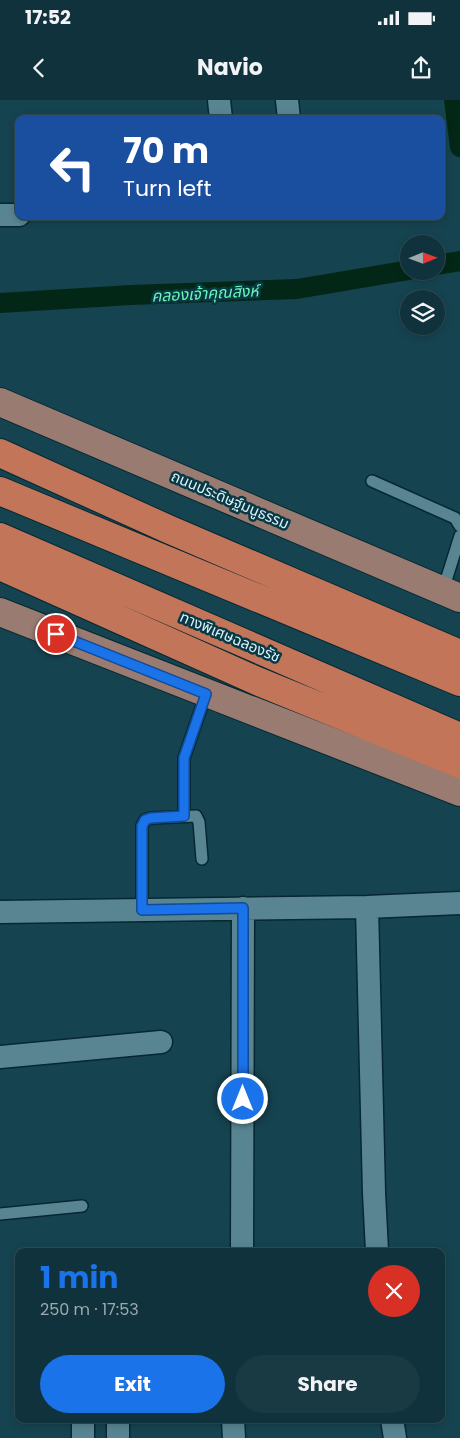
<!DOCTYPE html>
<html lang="en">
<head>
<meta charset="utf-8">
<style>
  body { margin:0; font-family:Poppins,"Noto Sans Thai",sans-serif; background:#193a43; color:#f1f3f6; height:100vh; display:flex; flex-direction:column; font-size:19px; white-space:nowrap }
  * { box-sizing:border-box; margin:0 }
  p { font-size:16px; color:#9caaaf }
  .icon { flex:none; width:28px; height:28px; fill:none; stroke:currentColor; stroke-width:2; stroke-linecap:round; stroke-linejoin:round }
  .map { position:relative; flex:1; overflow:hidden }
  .side { position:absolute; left:15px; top:1148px; width:430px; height:175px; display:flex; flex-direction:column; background:#10323c; border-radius:10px; box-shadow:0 2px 8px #0003,0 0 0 1px #304d56 }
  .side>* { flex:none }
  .banner { position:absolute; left:15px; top:15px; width:430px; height:105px; border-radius:10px; box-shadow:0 2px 8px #0003,0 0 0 1px #304d56; background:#1a4fa0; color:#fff; overflow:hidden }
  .needle { width:32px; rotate:89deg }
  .controls { position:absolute; left:400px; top:135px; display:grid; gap:10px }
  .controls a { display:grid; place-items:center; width:45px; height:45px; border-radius:50%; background:#10323c; box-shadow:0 2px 8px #0003,0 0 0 1px #304d56; font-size:25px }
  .pin { position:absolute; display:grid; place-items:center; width:42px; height:42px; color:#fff; margin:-21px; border:2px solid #fff; border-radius:50%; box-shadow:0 1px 5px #0007 }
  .me { position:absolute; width:55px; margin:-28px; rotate:0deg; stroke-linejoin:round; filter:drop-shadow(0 0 4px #0008) }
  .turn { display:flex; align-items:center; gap:18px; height:105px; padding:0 25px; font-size:22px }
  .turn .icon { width:65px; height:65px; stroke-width:2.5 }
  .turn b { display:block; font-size:35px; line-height:42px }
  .round { display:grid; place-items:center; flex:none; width:52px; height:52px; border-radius:26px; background:#193a43 }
  .headline { display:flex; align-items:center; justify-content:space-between; height:85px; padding:0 25px }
  h1 { font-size:30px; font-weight:700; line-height:38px; color:#1a73e8 }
  .primary-button { display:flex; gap:10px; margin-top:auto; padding:10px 25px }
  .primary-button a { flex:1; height:58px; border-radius:30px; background:#1a73e8; color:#fff; font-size:20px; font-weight:700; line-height:58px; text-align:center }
  .primary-button a+a { background:#193a43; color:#f1f3f6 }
  .status { display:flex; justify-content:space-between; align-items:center; height:35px; padding:0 25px; background:#10323c; direction:ltr }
  .status svg { height:14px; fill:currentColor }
  header { display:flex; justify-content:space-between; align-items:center; height:65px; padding:0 25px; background:#10323c; font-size:22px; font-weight:700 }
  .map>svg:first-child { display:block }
</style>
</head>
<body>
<div class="status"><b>17:52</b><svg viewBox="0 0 49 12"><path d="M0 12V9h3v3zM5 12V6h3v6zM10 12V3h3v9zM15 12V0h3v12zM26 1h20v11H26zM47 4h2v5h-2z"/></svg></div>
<header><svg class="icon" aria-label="back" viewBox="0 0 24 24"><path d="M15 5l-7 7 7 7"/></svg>Navio<svg class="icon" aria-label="share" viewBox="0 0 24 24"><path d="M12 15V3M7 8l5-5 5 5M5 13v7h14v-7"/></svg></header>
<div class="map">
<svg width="460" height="1338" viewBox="0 0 460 1338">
  <rect width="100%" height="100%" fill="#164350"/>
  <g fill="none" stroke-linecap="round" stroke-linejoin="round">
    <path stroke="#032717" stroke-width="20" d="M454,0l6,47
      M436,165l24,-4
      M0,203l131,-8 166,-6 112,-19"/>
    <g stroke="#052832" stroke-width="14">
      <path id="service" d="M372,381l83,37 5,8
        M443,490l17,-54
        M184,716v-58l22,-64
        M142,810v-84l3,-6 6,-2 45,-2 3,6 3,37
        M0,1114l82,-8"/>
    </g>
    <g stroke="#052832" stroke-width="25">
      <path id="minor" d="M219,0l2,19
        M287,0l2,19
        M0,115h19
        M367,807l7,286 3,58
        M0,812l367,-5 93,-4
        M0,957l161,-15
        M242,1151l1,-343
        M83,1319v19
        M118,1319v19
        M233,1319l1,19
        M392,1319l3,19"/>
    </g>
    <g stroke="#052832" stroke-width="30">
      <path id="primary" d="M0,302l460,196
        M0,512l460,180"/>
    </g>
    <g stroke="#052832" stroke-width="30">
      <path id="motorway" d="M0,353l168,76 292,125
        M0,391l460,191
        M0,437l460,200
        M0,466l257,115 203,83"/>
    </g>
    <use href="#service" stroke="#598593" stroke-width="11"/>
    <use href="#minor" stroke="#598593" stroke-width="22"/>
    <use href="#primary" stroke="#997b71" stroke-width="28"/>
    <use href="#motorway" stroke="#c3755a" stroke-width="28"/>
  </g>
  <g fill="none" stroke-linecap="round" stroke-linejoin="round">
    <g stroke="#114b97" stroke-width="12">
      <path id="route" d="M56,534l150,60 -22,64v58l-33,2 -6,2 -3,6v84l101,-2v191"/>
    </g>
    <use href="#route" stroke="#1a73e8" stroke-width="9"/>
  </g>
  <g text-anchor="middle" stroke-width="5" stroke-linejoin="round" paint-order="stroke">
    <g font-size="15" fill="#dcf3fb" stroke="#093945">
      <text transform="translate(230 400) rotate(23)" y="5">ถนนประดิษฐ์มนูธรรม</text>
      <text transform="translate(230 537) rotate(23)" y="5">ทางพิเศษฉลองรัช</text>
    </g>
    <g font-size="16" font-style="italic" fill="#69f8b5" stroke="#093945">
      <text transform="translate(205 193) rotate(-3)" y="6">คลองเจ้าคุณสิงห์</text>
    </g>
  </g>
</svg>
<div class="controls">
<a><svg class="needle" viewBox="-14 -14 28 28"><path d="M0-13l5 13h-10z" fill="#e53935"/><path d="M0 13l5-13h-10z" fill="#9caaaf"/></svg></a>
<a><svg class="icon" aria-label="layers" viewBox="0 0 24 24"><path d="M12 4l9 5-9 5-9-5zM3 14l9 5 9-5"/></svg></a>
</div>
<div class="pin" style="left:56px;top:534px;background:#d93025"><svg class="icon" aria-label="arrive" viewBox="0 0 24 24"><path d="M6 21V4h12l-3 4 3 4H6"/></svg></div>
<svg class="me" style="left:243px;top:999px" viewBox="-20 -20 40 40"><circle r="17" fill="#1a73e8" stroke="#fff" stroke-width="3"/><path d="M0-11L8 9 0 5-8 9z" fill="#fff"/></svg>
<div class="banner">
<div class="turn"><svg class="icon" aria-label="left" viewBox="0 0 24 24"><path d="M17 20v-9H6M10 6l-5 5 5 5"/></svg><div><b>70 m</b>Turn left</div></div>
</div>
<section class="side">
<div class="headline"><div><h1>1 min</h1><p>250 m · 17:53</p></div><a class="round" style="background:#d93025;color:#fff"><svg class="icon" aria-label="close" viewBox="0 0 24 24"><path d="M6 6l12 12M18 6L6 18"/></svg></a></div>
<div class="primary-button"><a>Exit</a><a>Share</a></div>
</section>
</div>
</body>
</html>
